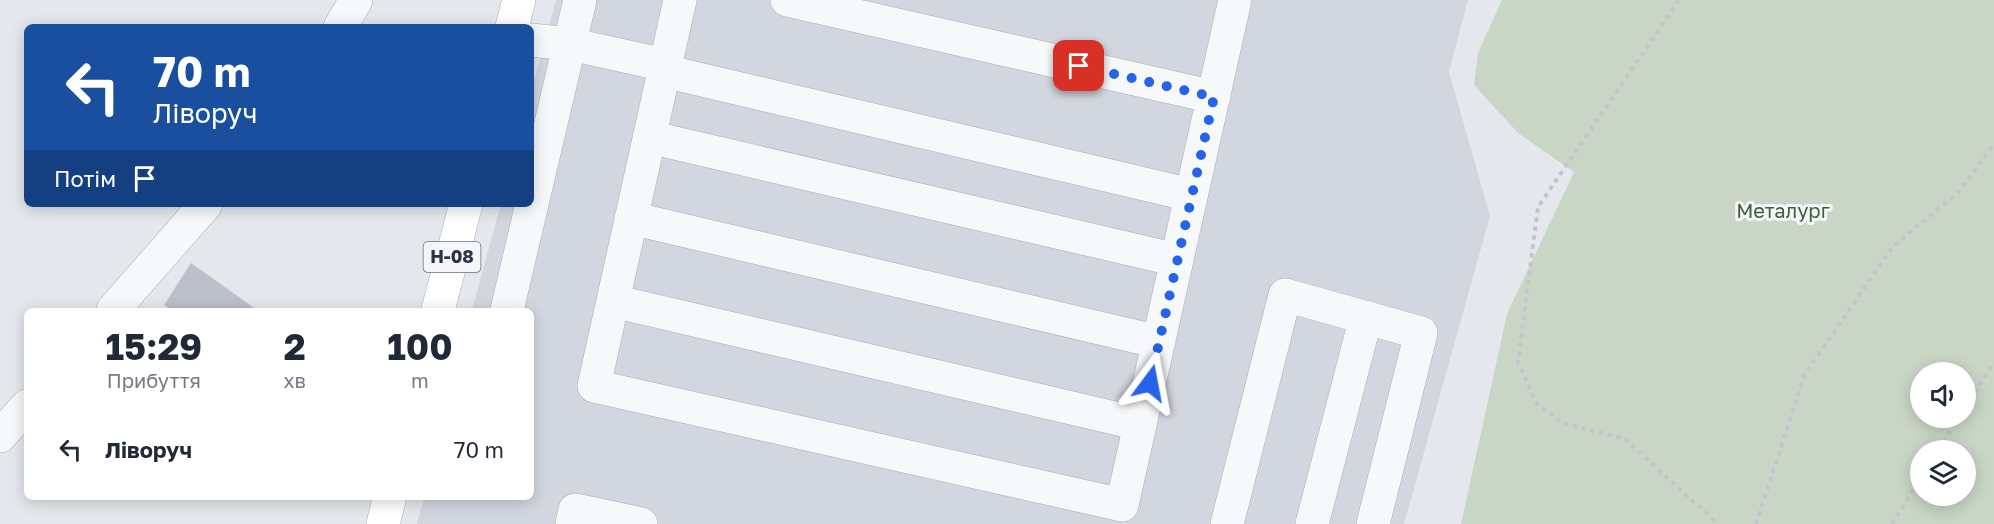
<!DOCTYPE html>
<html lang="uk">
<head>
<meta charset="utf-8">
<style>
  body { margin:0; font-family:"Golos Text",sans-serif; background:#f6f6f7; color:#1f2937; height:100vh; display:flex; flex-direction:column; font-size:22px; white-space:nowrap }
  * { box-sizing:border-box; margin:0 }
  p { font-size:20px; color:#747a83 }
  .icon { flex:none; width:33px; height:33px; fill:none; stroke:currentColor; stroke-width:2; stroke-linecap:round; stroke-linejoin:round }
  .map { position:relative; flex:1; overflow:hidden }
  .panel { position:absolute; left:24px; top:308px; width:510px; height:192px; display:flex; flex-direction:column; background:#fff; border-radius:9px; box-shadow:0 3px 15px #0003 }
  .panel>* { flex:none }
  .guide { position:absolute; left:24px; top:24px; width:510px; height:183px; border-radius:9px; box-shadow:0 3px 15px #0003; background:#1a4fa0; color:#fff; overflow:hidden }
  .tools { position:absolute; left:1910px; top:362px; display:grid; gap:12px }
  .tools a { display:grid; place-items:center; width:66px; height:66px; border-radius:50%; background:#fff; box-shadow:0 3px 15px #0003; font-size:30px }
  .pin { position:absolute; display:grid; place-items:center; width:51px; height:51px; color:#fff; margin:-26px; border-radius:12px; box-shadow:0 3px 9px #0006 }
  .me { position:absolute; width:66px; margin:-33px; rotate:13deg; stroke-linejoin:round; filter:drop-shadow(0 0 4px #0008) }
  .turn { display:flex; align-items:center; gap:21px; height:126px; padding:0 30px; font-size:27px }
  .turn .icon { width:78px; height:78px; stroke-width:2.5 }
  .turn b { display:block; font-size:42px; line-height:51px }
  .then { display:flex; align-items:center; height:57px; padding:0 30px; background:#0003; gap:12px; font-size:22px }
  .eta { display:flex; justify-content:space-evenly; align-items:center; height:102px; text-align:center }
  .eta b { font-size:36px; font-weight:700; line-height:42px }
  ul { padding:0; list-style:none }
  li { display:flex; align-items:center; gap:18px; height:78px; padding:0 30px }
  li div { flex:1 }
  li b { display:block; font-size:22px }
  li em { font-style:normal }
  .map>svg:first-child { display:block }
</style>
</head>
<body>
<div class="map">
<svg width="1994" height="524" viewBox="0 0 1994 524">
  <rect width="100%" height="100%" fill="#e4e7ec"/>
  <path fill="#d2d6de" d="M556,0h912l-19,72 41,144 -86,308h-987l7,-27 107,-1v-186h-59l29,-106h30v-112z"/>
  <path fill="#c9d6c5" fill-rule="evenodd" d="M1502,0h492v524h-533l46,-210 67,-142 -56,-39 -44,-48 4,-32zM1920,372h45v45h-45zM1920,450h45v45h-45z"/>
  <path fill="#bbc0ca" d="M191,263l66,47h-86l-7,-5z"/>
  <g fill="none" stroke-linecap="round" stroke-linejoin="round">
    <g stroke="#a9aeb7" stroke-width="34">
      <path id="minor" d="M680,0l-86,386 528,119 113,-505
        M787,0l427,97
        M340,27l16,-27
        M531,40l39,4 95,21
        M664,71l527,124
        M649,137l528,123
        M631,218l528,124
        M613,301l527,123
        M113,310l93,-106
        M507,310l73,-310
        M0,436l27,-30
        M572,524l3,-14 66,14
        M1227,524l58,-229 136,38 -48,191
        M1312,524l54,-207"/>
    </g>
    <g stroke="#a3abb8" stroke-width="34">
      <path id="major" d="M512,27l7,-27
        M438,310l28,-106
        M383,524l7,-28"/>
    </g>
    <path stroke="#c2c5cb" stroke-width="4" stroke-dasharray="4.5 4.5" stroke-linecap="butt" d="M1679,0l-141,207 -20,155 19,42 26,19 62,16 93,85
      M1965,408l29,-46
      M1939,450l20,-33
      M1756,524l48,-148 89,-130 65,-53 36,-49
      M1892,524l28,-45"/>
    <use href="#minor" stroke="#f7f8fa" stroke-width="33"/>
    <use href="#major" stroke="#fff" stroke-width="33"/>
  </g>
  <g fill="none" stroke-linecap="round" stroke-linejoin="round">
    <path stroke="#2563eb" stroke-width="10" stroke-dasharray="0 18" d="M1079,66l135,31 -64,286"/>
  </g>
  <g text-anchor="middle" stroke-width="6" stroke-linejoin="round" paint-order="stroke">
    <rect fill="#f4f6f9" stroke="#676e7b" stroke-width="1.5" x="423.5" y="242" width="57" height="30" rx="4.5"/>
    <g font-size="18" font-weight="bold" fill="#2b3445">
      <text x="452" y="263">Н-08</text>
    </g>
    <g font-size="20" fill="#3f6138" stroke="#f4f6f9">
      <text x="1783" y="218">Металург</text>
    </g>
  </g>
</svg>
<div class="tools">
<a><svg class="icon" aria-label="sound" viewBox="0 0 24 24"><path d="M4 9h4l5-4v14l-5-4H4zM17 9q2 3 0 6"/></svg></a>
<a><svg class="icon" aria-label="layers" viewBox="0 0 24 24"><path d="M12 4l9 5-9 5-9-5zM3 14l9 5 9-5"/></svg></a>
</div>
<div class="pin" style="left:1079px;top:66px;background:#d93025"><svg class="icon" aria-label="arrive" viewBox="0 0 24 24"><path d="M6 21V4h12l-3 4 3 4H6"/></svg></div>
<svg class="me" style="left:1150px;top:383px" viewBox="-20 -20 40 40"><path d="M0-17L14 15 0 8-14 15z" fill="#2563eb" stroke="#fff" stroke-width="4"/></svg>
<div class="guide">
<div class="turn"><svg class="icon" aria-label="left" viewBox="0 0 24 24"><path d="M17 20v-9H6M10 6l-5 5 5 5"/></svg><div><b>70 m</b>Ліворуч</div></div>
<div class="then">Потім<svg class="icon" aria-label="arrive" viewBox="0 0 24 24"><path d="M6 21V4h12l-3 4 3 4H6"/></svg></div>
</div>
<section class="panel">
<div class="eta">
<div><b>15:29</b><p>Прибуття</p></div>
<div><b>2</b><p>хв</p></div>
<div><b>100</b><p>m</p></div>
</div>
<ul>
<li><svg class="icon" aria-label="left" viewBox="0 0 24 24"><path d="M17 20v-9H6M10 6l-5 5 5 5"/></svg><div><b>Ліворуч</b></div><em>70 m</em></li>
</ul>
</section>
</div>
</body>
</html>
